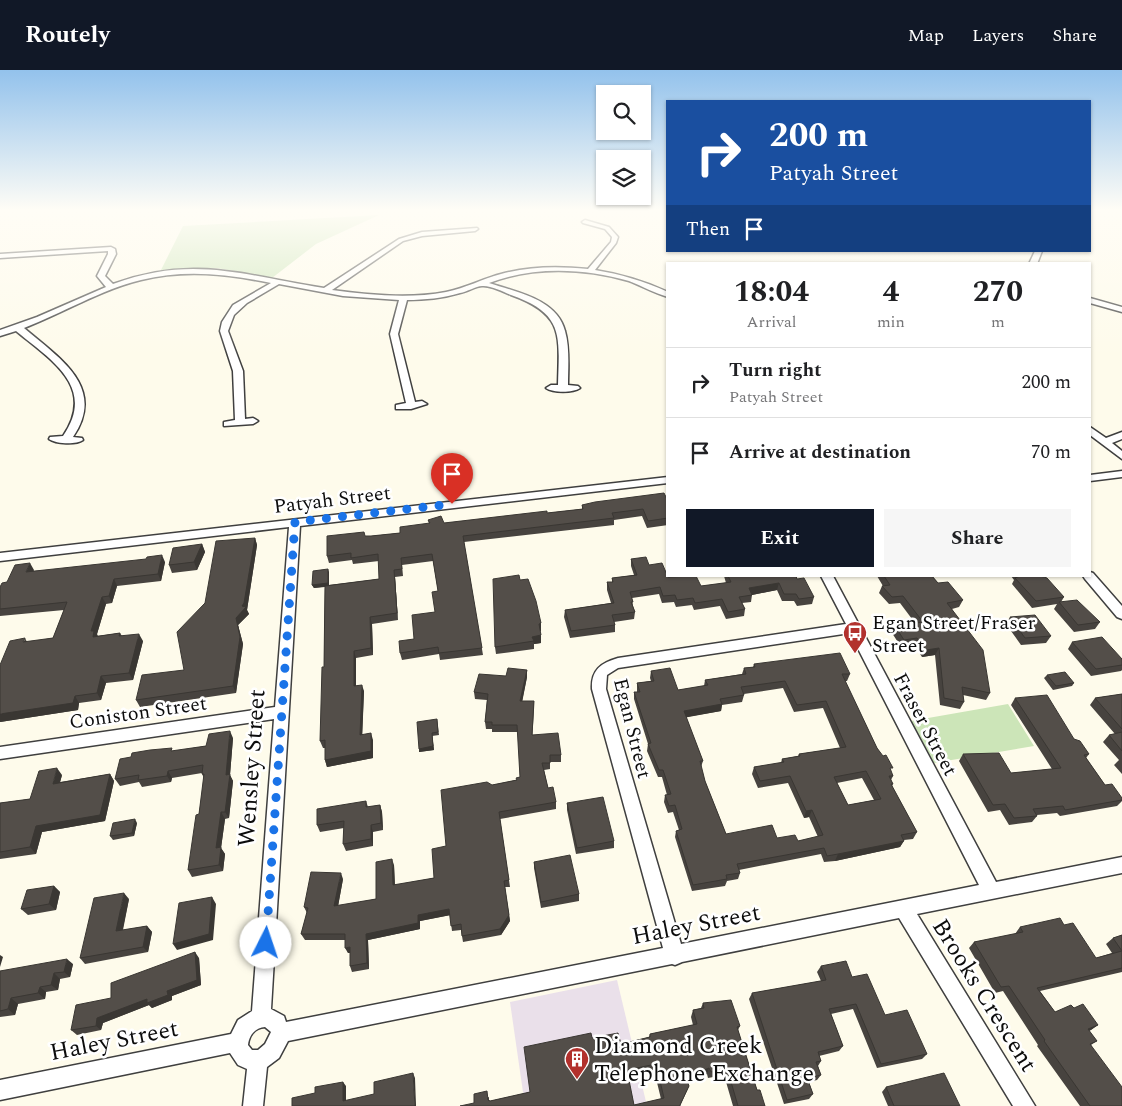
<!DOCTYPE html>
<html lang="en">
<head>
<meta charset="utf-8">
<style>
  body { margin:0; font-family:Spectral,serif; background:#f6f6f6; color:#202124; height:100vh; display:flex; flex-direction:column; font-size:19px; white-space:nowrap }
  * { box-sizing:border-box; margin:0 }
  p { font-size:16px; color:#757577 }
  .icon { flex:none; width:28px; height:28px; fill:none; stroke:currentColor; stroke-width:2; stroke-linecap:round; stroke-linejoin:round }
  .map { position:relative; flex:1; overflow:hidden }
  .drawer { position:absolute; left:666px; top:192px; width:425px; height:315px; display:flex; flex-direction:column; background:#fff; border-radius:0px; box-shadow:0 1px 4px #0004 }
  .drawer>* { flex:none }
  .banner { position:absolute; left:666px; top:30px; width:425px; height:152px; border-radius:0px; box-shadow:0 1px 4px #0004; background:#1a4fa0; color:#fff; overflow:hidden }
  .buttons { position:absolute; left:596px; top:15px; display:grid; gap:10px }
  .buttons a { display:grid; place-items:center; width:55px; height:55px; border-radius:0px; background:#fff; box-shadow:0 1px 4px #0004; font-size:25px }
  .pin { position:absolute; display:grid; place-items:center; width:42px; height:42px; color:#fff; margin:-51px -21px; border-radius:50% 50% 50% 0; rotate:-45deg; box-shadow:0 0 5px #0007 }
  .pin .icon { rotate:45deg }
  .me { position:absolute; width:55px; margin:-28px; rotate:4deg; stroke-linejoin:round; filter:drop-shadow(0 0 4px #0008) }
  .turn { display:flex; align-items:center; gap:18px; height:105px; padding:0 20px; font-size:22px }
  .turn .icon { width:65px; height:65px; stroke-width:2.5 }
  .turn b { display:block; font-size:35px; line-height:42px }
  .then { display:flex; align-items:center; height:48px; padding:0 20px; background:#0003; gap:10px; font-size:19px }
  .eta { display:flex; justify-content:space-evenly; align-items:center; height:85px; text-align:center }
  .eta b { font-size:30px; font-weight:700; line-height:35px }
  .primary-button { display:flex; gap:10px; margin-top:auto; padding:10px 20px }
  .primary-button a { flex:1; height:58px; border-radius:0px; background:#111827; color:#fff; font-size:20px; font-weight:700; line-height:58px; text-align:center }
  .primary-button a+a { background:#f6f6f6; color:#202124 }
  ul { padding:0; list-style:none }
  li { display:flex; align-items:center; gap:15px; height:70px; padding:0 20px; border-top:1px solid #e0e0e0 }
  li div { flex:1 }
  li b { display:block; font-size:19px }
  li em { font-style:normal }
  header { display:flex; align-items:center; gap:30px; box-sizing:border-box; height:70px; padding:0 25px; background:#111827; color:#fff }
  header strong { font-size:24px }
  nav { display:flex; gap:28px; margin-inline-start:auto; font-size:18px }
  .map>svg:first-child { display:block }
</style>
</head>
<body>
<header>
<strong>Routely</strong>
<nav><a>Map</a><a>Layers</a><a>Share</a></nav>
</header>
<div class="map">
<svg width="1122" height="1036" viewBox="0 0 1122 1036">
  <rect width="100%" height="100%" fill="#fefbeb"/>
  <path fill="#eae0ea" d="M617,910l30,126h-122l-15,-104z"/>
  <path fill="#cce5b8" d="M379,145l-63,29 -44,34 -55,-10 -57,4 23,-46z
    M1008,634l26,42 -100,17 -23,-42z"/>
  <g fill="none" stroke-linecap="round" stroke-linejoin="round">
    <g stroke="#3f3f3f" stroke-width="3">
      <path id="minor" d="M585,150l24,7 9,10 -2,6 -21,27c25,4 49,11 73,22v5c-14,-4 -26,-11 -39,-16 -45,-13 -96,-15 -140,2 27,9 68,16 76,48 5,17 3,37 3,54l10,1 2,2c-7,5 -27,5 -34,0l5,-3h7c1,-49 7,-71 -47,-90 -7,-3 -21,-10 -29,-9 -6,0 -15,6 -22,7 -17,5 -35,7 -53,7l-9,34 17,68 7,-1 5,3 -16,5h-15v-4l10,-2 -16,-69 9,-34 -56,-4 -64,-12 -32,19 -13,12 -6,16 15,40 2,48 8,-1 5,3 -5,3 -29,2v-4l11,-2 -2,-49 -13,-40 2,-9 11,-17 38,-22c-44,-9 -86,-14 -130,-3 -41,10 -78,33 -117,48 35,30 83,59 49,109l9,1 1,2c-7,5 -27,4 -34,-1l1,-2 13,-1c34,-49 -12,-76 -47,-105l-16,5v-6l37,-13 69,-30 -9,-11 11,-22v-3l-108,7v-4l111,-7 4,2 1,5 -11,22 8,8c80,-30 132,-8 211,4l75,-49 23,-7 55,-4 1,1 -3,2 -53,5 -19,5 -71,49c38,5 77,9 114,2 20,-4 36,-13 55,-18 29,-8 58,-8 87,-5l23,-27 1,-5 -7,-8 -22,-6 -1,-1z
        M1035,181h7l-5,13h-8z
        M1090,228l32,9v5l-32,-9z
        M1090,357l16,11 16,-6v7l-10,4 10,8v8l-32,-24z
        M1122,401v6l-32,4v-6z
        M668,407v6l-368,43 -29,483 13,7 2,6 377,-74 -71,-259c-1,-19 9,-26 26,-31l228,-34 -25,-48h12l163,306 126,-25v16l-205,41 118,192h-22l-114,-188 -217,44 -7,3 -3,-1 -384,77 -9,17 -12,9 -4,39h-20l4,-37 -9,-4 -8,-12 -230,47v-20l231,-46 7,-14 14,-9 22,-292 -274,40v-12l275,-40 14,-180 -289,34v-8zM850,563l129,252 -298,59 -75,-255 1,-14 11,-7zM265,957l6,5 -6,12 -7,6h-6l-4,-5c1,-10 7,-17 17,-18z
        M1090,502l3,1 29,33v13l-5,-2 -32,-38 -2,-3h7z"/>
    </g>
    <use href="#minor" fill="#fff" fill-rule="evenodd"/>
  </g>
  <path fill="#47433f" fill-rule="evenodd" d="M668,431v24l-21,3 -5,-12 -28,4v5l-150,17 19,113 -43,5 -1,-6 -37,6 -2,-7 14,-14 21,-27 3,-21 -5,-30 -31,4 1,11 -8,1 3,43 -26,4 1,31 -17,3v28l8,5 -2,44 11,5v18l-46,9 -2,-7v-12h-2l-3,-7 4,-74 1,-80 -11,1 -2,-3 17,-13v13l50,-6v-18l-26,3 -1,-4 -23,3 -2,-7 38,-20h6l29,-3 29,-9 -1,-4 16,3 103,-10 35,-4v-4z
    M255,468l2,7 -10,65 2,4 -11,11 5,19 -7,49 -96,14 -4,-7 48,-30 21,-67z
    M202,474l3,8 -8,18 -25,3 -3,-8z
    M631,489l18,6 19,12 33,9 25,-3 -2,-7h72l1,3 17,18 -2,7 -15,2 -3,-5h-12l-5,-11 -25,5 -1,7 -9,1 3,6 -1,7 -18,3 -6,-13 -26,4 -2,-5 -16,2 -2,-5 -12,1 -3,-9 -27,4 1,8 2,6 -1,7 -20,3 1,3v7l-45,6 -6,-21 1,-7 46,-7 -4,-13v-8h5v-4l22,-3 -3,-9z
    M165,492l-4,19 -44,5 -5,17 -6,1 -9,30v2l23,-3 2,3 21,5 -10,39 -27,3 -5,17 -22,3 -1,7 -78,12 25,-84 2,4 26,-4 11,-28 -64,6v-29l7,-5 27,-12 -1,1z
    M877,506h55l6,7 25,17 -4,7 -7,2 38,84 -4,7 -23,-5 1,7 -4,7 -20,-4 -5,-50 -13,2 -8,-12 -13,2 -9,-14 3,-7 20,-3 -15,-20 -11,1 -10,-11 3,-7h1z
    M1011,506h29l24,21 -3,5 39,20 -5,7 -21,3 -20,-23 3,-5 -25,4 -20,-24 2,-4z
    M520,510l21,43v8h-1l1,12 -7,1v5l-38,5 -1,-7z
    M1010,547l41,19 -5,7 -25,2 -15,-21z
    M1072,572l50,17v11l-1,1 -30,5 -23,-27z
    M754,594l96,10 -3,7h-2l32,67 16,28 -2,4 2,4 -1,2 25,46 -4,7 -9,1 -4,7 -65,14 -11,1 -3,-8 -82,16 1,3 -2,6 -11,2 -2,5 -33,5 -17,-54 1,-6 3,-1 -6,-18 -5,1 -4,-11 1,-7h2l-5,-18h-4l-11,-26 1,-7 -14,-45v-7h3v-9l14,-2 -1,-3 1,-7 27,19 26,-4 1,-6 37,-6 2,-6 9,-1zM783,618l11,24 29,-4 17,40 -41,6 -1,2 -16,3 -1,4 -27,4 -2,7 6,14 30,-5 16,35 5,-1 9,20 -20,4 -72,-7 -21,-53 -4,-14 2,-6 -17,-44 35,-6 1,-6 20,-3 2,-7v-1zM862,708l12,22 -26,5 -11,-22z
    M527,600v7l-5,24h12l-2,34 29,20v7h-11v7l-6,1 4,18 8,14v7l-56,10 10,68h-5l5,34 -9,14 -38,7 -2,-12 -9,1 -2,-16 -30,6v8l-52,11 1,29 -17,3 -2,-6v-13h-2l-3,-13h-40l-4,-6 6,-21 -3,-6 39,-28 -5,27 38,-7 18,-34 1,20 39,-7 12,-32 46,-61 24,-5 4,-3 -2,-45h-26v-3h-6l-1,-7 2,-22 -12,-1 -1,-7 32,-16z
    M1047,605l27,8 -2,3 -19,4 -9,-12z
    M1122,624v80l-8,-9 5,-5 -16,-18 6,-7 6,-1 -25,-29 5,-7z
    M1015,628l59,41 15,15 -3,4 19,27 17,13v3l-5,5 -57,10 -3,-3 -20,2v1l-5,6 -23,3 -9,-15 -12,2 -29,-51 4,-7 48,19 41,-4 -41,-64z
    M437,649l2,16 -7,1 2,14 -15,2v-3z
    M233,668l-3,37 3,6 -4,37 -4,1 -4,29 4,6 -2,17 -31,6 -4,-7 11,-56 5,-36 -2,-4v-1l-30,5 -1,4 -29,5 -3,-5 -19,4 -5,-7 58,-28 33,-5z
    M110,704l4,7 -9,40 -63,11 -6,22 -36,5v-56l30,-4 32,-24 -2,7z
    M366,731l2,6 12,-2 2,7 1,18 -10,2v14l-27,5 -3,-7 1,-16 -24,4 -3,-7z
    M567,733l47,38v7l-38,6 -9,-44z
    M137,753l-3,13 -21,4 -3,-4z
    M534,792l45,32v7l-38,7 -7,-40z
    M54,816l6,6 -4,18 -28,5 -7,-6z
    M129,829l-6,31 24,-4 5,6 -4,20 -63,12 -5,-6z
    M1064,855l32,33 16,-5 -6,-9 7,-6 9,-3v37l-82,19 15,21 19,-4 24,17 -9,6 8,10 -6,4 31,61h-42l-43,-60 1,-1 -35,-54 -8,2 -26,-45 5,-6 41,-8 5,-7z
    M199,888l2,27 -29,11v4l-20,8 -3,-3 -46,18 -2,7 -24,5 -6,-5 40,-32z
    M73,894l-3,13 -10,2 -2,11 -12,2 -1,7 -27,5 -3,11 -15,2v-46z
    M821,896l31,11 33,38 42,39 -5,5 -45,9 -24,-59 -22,5 12,32 -4,5 -20,5 2,5 -3,5 3,9 -4,5 -8,2 4,12 -4,5 -25,5 -35,-105 3,-6 69,-12 -4,-9z
    M703,933l37,23 -2,4 19,60 8,16h-32l-9,-31 -16,3 -1,-4 -20,8 2,4 -9,20 -206,-3 15,-6v3l1,1 40,-9 62,-54 29,6 28,-7 1,-3 43,-9 -2,-8 2,-7 8,-2zM654,1000l7,29 -27,6 -6,-29z
    M886,1017l74,19h-72l-6,-14z"/>
  <path fill="#3a3733" d="M255,468l2,7 -10,65 2,4 -11,11 5,19 -7,49 -3,-7 3,-68 6,-12z
    M202,474l3,8 -8,18 -3,-8z
    M162,485l3,7 -4,19 -3,-7z
    M30,493l4,7 -4,9 -4,-7z
    M328,499l1,3v14l-15,2 -2,-3z
    M394,500l1,7 3,43 -1,-7z
    M114,509l3,7 -5,17 -3,-7z
    M779,513l-2,7 -30,6 2,-8z
    M102,527l4,7 -9,30 2,4 -6,-1 -2,-6z
    M370,547l2,7 1,31 -2,-7z
    M541,553v8h-2v-7z
    M139,564l4,7 -10,39 -4,-7z
    M541,565v8l-7,1 -2,-7z
    M939,578l-4,7 -13,2 4,-7z
    M354,581l2,7v35l-2,-7z
    M527,600v7l-6,31 -1,-7z
    M101,606l5,7 -5,17 -4,-7z
    M362,615l2,6 -2,51 -2,-7z
    M75,626l4,7 -1,7 -78,12v-8z
    M534,631v7l-2,34v-7z
    M722,634l-1,7 -38,7 1,-7z
    M230,661l3,7 -3,37 3,6 -4,37 -4,-6 1,-37z
    M371,663l2,7v18l-46,9 -2,-7z
    M432,663l2,17 -15,2v-3z
    M57,698l5,7 -4,15 -5,-6z
    M168,701l4,7 -1,4 -4,-6z
    M110,704l4,7 -9,40 -63,11 -6,22 -6,-7 6,-21z
    M380,735l2,7 1,18 -2,-7z
    M812,740l-3,7 -5,1 2,-7z
    M221,742l4,7 -4,29 4,6 -2,17 -4,-6 -3,-17z
    M135,749l2,4 -3,13 -2,-3z
    M371,755l2,7v14l-2,-7z
    M904,771l-4,6 -65,14 3,-7z
    M392,789l2,6 1,26 -2,-6z
    M341,803l2,6 -6,33 -3,-6z
    M54,816l6,6 -4,18 -7,-6z
    M124,823l5,6 -8,38 -5,-6z
    M212,827l4,7 -3,36 -36,10 -4,-6z
    M449,839l2,6 -31,6v8l-52,11 1,29 -2,-6 -1,-29 52,-19z
    M509,845l1,6 -9,14 -1,-6z
    M147,856l5,6 -4,20 -5,-5z
    M350,877l2,5 -4,1 -3,-5z
    M195,882l4,6 2,27 -29,11v4l-20,8 -3,-3 -46,18 -2,7 -5,-4 1,-8 70,-27z
    M0,885l3,2 -3,10z
    M67,889l6,5 -3,13 -6,-5z
    M54,903l6,6 -2,11 -7,-5z
    M40,917l6,5 -1,7 -7,-6z
    M11,928l7,6 -3,11 -7,-6z
    M1098,955l-7,5 -10,4 7,-5z
    M709,998l-2,6 -23,9 2,-6z
    M413,1003l2,5 1,28h-1z
    M343,1012l3,4v19l-3,-4z"/>
  <path fill="#534e49" stroke="#3a3733" fill-rule="evenodd" d="M664,423l4,8v17l-20,3 -5,-12 -31,4 2,5 -151,18 19,112 -43,5 -1,-6 -38,6 -1,-12 15,-2 -2,-24 23,-3 -3,-20 6,-1 -6,-37 -31,4 1,11 -8,1 3,43 -27,4 1,31 -17,3v35l8,-1 -2,50 11,-2v18l-46,9v-20l-5,1 2,-74h2l1,-81 54,-7 -1,-25 -27,4v-5l-24,3v-20l37,-4 1,4h6l29,-3v-6l30,-4 -2,-3 13,-4 3,7 103,-12v2l36,-4 -1,-4 13,-3z
    M255,468l-11,65 -2,3 4,1 -10,11 4,19 -7,49 -97,14 6,-25 42,-5 -7,-38 28,-29 11,-62z
    M202,474l-8,18 -25,3 4,-17z
    M162,485l-4,19 -44,5 -5,17 -7,1 -11,34h3l-1,6 27,-4 -1,3 20,-2 -10,39 -28,3 -4,17 -22,3 -2,7 -73,11v-49l10,-24 15,-3 -2,4 30,-4 14,-36 -67,7v-22l2,-4 5,-1 8,-17 15,-2 -4,9 120,-13 1,-2z
    M646,487l3,8 13,-2 6,14 28,-1 5,10 30,-4 -3,-6h68l1,3 7,-1 10,19 -15,2 -3,-5h-12l-5,-11 -30,5 3,7 -13,2 6,12 -17,3 -6,-13 -27,4 -2,-5 -16,2 -2,-5 -12,1 -3,-9 -30,5 3,10h-2l4,10 -23,3 3,10 -44,6 -6,-21 49,-7 -7,-21h6l-1,-4 25,-3 -6,-16z
    M328,499v14l-16,2 1,-14z
    M519,505l1,5 8,-1 8,22 5,22 -2,1 2,11 -9,2 2,4 -39,6 -2,-68z
    M884,506h48l6,7 10,-1 15,18 -16,3 36,47 7,43 -28,-6 2,15 -20,-4 -5,-50 -13,2 -9,-12 -13,2 -9,-14 28,-4 -20,-26 -11,1 -10,-11 8,-1z
    M1020,506h20l7,2 17,19 -28,4 -21,-23z
    M1077,530l23,22 -22,3 -19,-23z
    M1035,545l16,21 -26,2 -15,-21z
    M1102,567l20,22v6l-26,4 -24,-27z
    M840,583l10,21h-8l35,74 6,8 3,-1 7,13h-3l3,8h-4l4,8h-2l26,48 -16,3 3,6 -66,13 -11,2 -3,-8 -87,16 3,9 -14,2 1,4 -34,6 -17,-54 6,-2 -7,-24 -6,1 -4,-11 6,-1 -8,-24h-4l-11,-26 3,-1 -17,-51h6l-3,-9 17,-2 -3,-10 19,-3 8,22 30,-5 -3,-5 41,-6 -2,-6 11,-1 -1,-3zM785,611l12,24 29,-4 20,46 -47,7 1,2 -18,3 2,3 -30,5 6,14 30,-5 16,35 6,-1 11,25 -25,6 -3,-6 -18,3 -5,-13 -46,9 -21,-53 -5,-20h3l-19,-50 38,-7 -2,-5 24,-4 -3,-8zM866,701l15,28 -33,6 -14,-28z
    M508,598l19,2 -7,31h14l-2,34 26,-2 3,22h-11v8h-8l6,25 5,-1 3,15 -57,10 10,68 -5,1 5,34 -9,14 -38,7 -1,-12 -10,2 -2,-17 -31,6v8l-52,11 1,29 -17,3v-19l-5,1v-14h-44l7,-26 -4,-1 7,-35 30,1 -7,33 42,-7v-37l16,-3 1,26 41,-7 -2,-29 14,-3 -5,-56 46,-8 5,3 25,-5 -1,-2 4,-1 -3,-52h-25v-3h-7l3,-28 -14,-2 5,-18 27,2z
    M1065,602l9,11 -18,3 -9,-11z
    M1122,624v35l-27,-31z
    M1047,625l27,44 6,2 9,13 -5,1 21,30 7,-1 10,14v2l-57,10 -2,-4 -30,3 4,7 -23,2 -9,-14 -12,1 -30,-51 36,-1 12,20 50,-5 -46,-70z
    M437,649l1,13 -6,1 1,13 -14,3 -2,-27z
    M230,661l-4,44 4,-1 -5,38h-4l-5,36 5,-1 -2,18 -31,5 8,-55 3,-1 5,-40h-2l1,-9 -35,6 -1,5 -29,4 1,-5 -24,4 5,-20 11,-2 1,-4 18,-3 22,-2 -1,3 35,-5 3,-12z
    M1122,662v19l-13,-16z
    M57,698l-4,16 57,-10 -10,41 -64,11 -6,21 -30,5v-49l30,-4 9,-28z
    M603,727l11,44 -37,7 -10,-45z
    M366,731v6l14,-2 1,18 -10,2v14l-28,5 1,-23 -27,4v-16z
    M135,749l-3,14 -22,3 3,-13z
    M570,785l9,39 -38,8 -7,-40z
    M54,816l-5,18 -28,5 6,-19z
    M124,823l-8,38 31,-5 -4,21 -63,11 14,-60z
    M212,827l-3,37 -36,10 6,-41z
    M1060,848l4,7 9,-2 23,35 26,-7 -9,-13 9,-3v33l-85,20 18,24 16,-7 3,3 9,-4 15,21 -10,4 9,12 -7,3 32,43v19h-32l-46,-65 1,-1 -36,-54 -8,1 -27,-45 49,-10 -3,-5z
    M195,882l2,28 -30,11 1,4 -21,8v-4l-50,19 -1,8 -25,4 5,-25 35,-7v-15z
    M67,889l-3,13 -10,1 -3,12 -11,2 -2,6 -27,5 -3,11 -8,2v-40z
    M846,891l6,16 15,-3 18,41 22,-5 20,44 -46,10 -25,-60 -27,5 14,37 -25,6 3,9 -5,1 5,13 -14,3 6,16 -26,6 -35,-107 74,-13 -5,-14z
    M731,930l9,26 -3,1 20,63h3l5,16h-27l-11,-38 -16,4 -2,-4 -23,9 3,9 -9,19v1h-220l14,-3v-9l13,-3 1,9 2,1 40,-9 -6,-45 67,-14 1,5 26,-5 3,11 29,-7v-3l47,-10 -4,-14 11,-2 -1,-5zM656,994l8,34 -30,7 -7,-35z
    M413,1003l2,33h-123v-8l23,-5v-6l28,-5v19l31,-7v-12z
    M944,1003l16,33h-66l-8,-19z"/>
  <linearGradient id="sky" x2="0" y2="1"><stop stop-color="#93c2ec"/><stop offset="0.49" stop-color="#fffdf6"/><stop offset="1" stop-color="#fffdf6" stop-opacity="0"/></linearGradient>
  <rect width="1122" height="286" fill="url(#sky)"/>
  <g fill="none" stroke-linecap="round" stroke-linejoin="round">
    <path stroke="#1a73e8" stroke-width="9" stroke-dasharray="0 16.2" d="M266,873l29,-421 157,-18"/>
  </g>
  <defs>
    <g id="bus-pin" transform="scale(1.25)"><path d="M0 17L-7.5 6A9.5 9.5 0 1 1 7.5 6Z" fill="#b2312d" stroke="#fff"/><path d="M-5-6H5V4H4V6H2V4H-2V6H-4V4H-5ZM-3.5-4V0h7V-4ZM-3.5 1.2v1.5H-2V1.2ZM2 1.2v1.5H3.5V1.2Z" fill="#fff"/></g>
    <g id="building-pin" transform="scale(1.25)"><path d="M0 17L-7.5 6A9.5 9.5 0 1 1 7.5 6Z" fill="#b2312d" stroke="#fff"/><path d="M-4-6H4V6H1V3H-1V6H-4ZM-2.5-4.3h1.7v1.8h-1.7ZM.8-4.3h1.7v1.8H.8ZM-2.5-1h1.7V.8h-1.7ZM.8-1h1.7V.8H.8Z" fill="#fff"/></g>
  </defs>
  <g fill-rule="evenodd">
    <use href="#bus-pin" x="855" y="563"/>
    <use href="#building-pin" x="577" y="989"/>
  </g>
  <g text-anchor="middle" stroke-width="5" stroke-linejoin="round" paint-order="stroke">
    <g font-size="20" fill="#0c0c0c" stroke="#fff">
      <text transform="translate(332 429) rotate(-7)" y="7">Patyah Street</text>
      <text transform="translate(138 642) rotate(-8)" y="7">Coniston Street</text>
      <text transform="translate(926 654) rotate(62)" y="7">Fraser Street</text>
      <text transform="translate(633 658) rotate(76)" y="7">Egan Street</text>
    </g>
    <g font-size="20" fill="#0c0c0c" stroke="#fff" text-anchor="start">
      <text x="872" y="559">Egan Street/Fraser<tspan x="872" dy="23">Street</tspan></text>
    </g>
    <g font-size="24" fill="#0c0c0c" stroke="#fff">
      <text transform="translate(251 698) rotate(-86)" y="8">Wensley Street</text>
      <text transform="translate(696 854) rotate(-11)" y="8">Haley Street</text>
      <text transform="translate(985 925) rotate(58)" y="8">Brooks Crescent</text>
      <text transform="translate(114 970) rotate(-11)" y="8">Haley Street</text>
    </g>
    <g font-size="24" fill="#0c0c0c" stroke="#fff" text-anchor="start">
      <text x="594" y="983">Diamond Creek<tspan x="594" dy="28">Telephone Exchange</tspan></text>
    </g>
  </g>
</svg>
<div class="buttons">
<a><svg class="icon" aria-label="search" viewBox="0 0 24 24"><circle cx="10" cy="10" r="6"/><path d="M15 15l6 6"/></svg></a>
<a><svg class="icon" aria-label="layers" viewBox="0 0 24 24"><path d="M12 4l9 5-9 5-9-5zM3 14l9 5 9-5"/></svg></a>
</div>
<div class="pin" style="left:452px;top:434px;background:#d93025"><svg class="icon" aria-label="arrive" viewBox="0 0 24 24"><path d="M6 21V4h12l-3 4 3 4H6"/></svg></div>
<svg class="me" style="left:266px;top:873px" viewBox="-20 -20 40 40"><circle r="19" fill="#fff"/><path d="M0-13L10 11 0 6-10 11z" fill="#1a73e8"/></svg>
<div class="banner">
<div class="turn"><svg class="icon" aria-label="right" viewBox="0 0 24 24"><path d="M7 20v-9h11M14 6l5 5-5 5"/></svg><div><b>200 m</b>Patyah Street</div></div>
<div class="then">Then<svg class="icon" aria-label="arrive" viewBox="0 0 24 24"><path d="M6 21V4h12l-3 4 3 4H6"/></svg></div>
</div>
<section class="drawer">
<div class="eta">
<div><b>18:04</b><p>Arrival</p></div>
<div><b>4</b><p>min</p></div>
<div><b>270</b><p>m</p></div>
</div>
<ul>
<li><svg class="icon" aria-label="right" viewBox="0 0 24 24"><path d="M7 20v-9h11M14 6l5 5-5 5"/></svg><div><b>Turn right</b><p>Patyah Street</p></div><em>200 m</em></li>
<li><svg class="icon" aria-label="arrive" viewBox="0 0 24 24"><path d="M6 21V4h12l-3 4 3 4H6"/></svg><div><b>Arrive at destination</b></div><em>70 m</em></li>
</ul>
<div class="primary-button"><a>Exit</a><a>Share</a></div>
</section>
</div>
</body>
</html>
